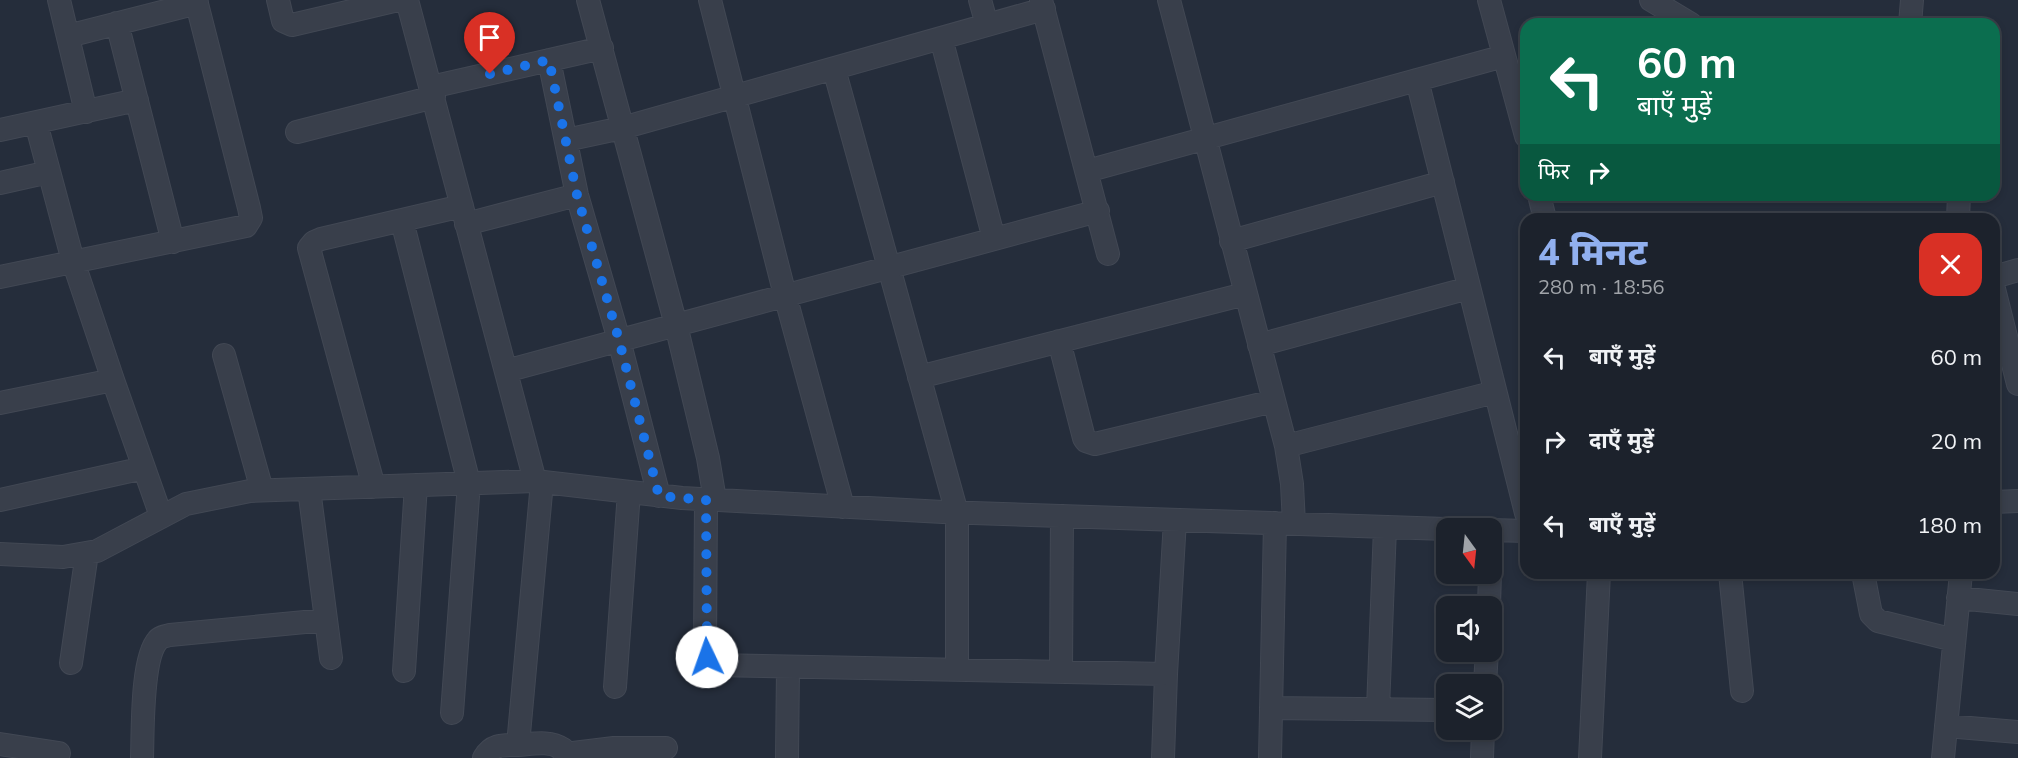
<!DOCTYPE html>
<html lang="hi">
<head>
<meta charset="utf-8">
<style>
  body { margin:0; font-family:Mulish,"Noto Sans Devanagari",sans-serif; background:#292f38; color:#f1f3f6; height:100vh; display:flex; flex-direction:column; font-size:22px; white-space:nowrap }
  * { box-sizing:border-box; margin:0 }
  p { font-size:20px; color:#a0a4a9 }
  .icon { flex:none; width:33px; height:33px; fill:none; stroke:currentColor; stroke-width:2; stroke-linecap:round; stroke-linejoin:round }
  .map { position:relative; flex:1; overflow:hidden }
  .drawer { position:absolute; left:1520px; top:213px; width:480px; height:366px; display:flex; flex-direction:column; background:#1c222c; border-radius:18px; box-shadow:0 3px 9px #0003,0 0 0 2px #3a3f48 }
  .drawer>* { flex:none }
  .top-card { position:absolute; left:1520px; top:18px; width:480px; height:183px; border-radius:18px; box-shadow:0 3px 9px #0003,0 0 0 2px #3a3f48; background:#0b6e4f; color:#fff; overflow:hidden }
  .needle { width:39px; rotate:165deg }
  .tools { position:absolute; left:1436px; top:518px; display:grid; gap:12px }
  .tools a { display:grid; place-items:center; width:66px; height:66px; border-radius:12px; background:#1c222c; box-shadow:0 3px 9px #0003,0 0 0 2px #3a3f48; font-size:30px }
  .pin { position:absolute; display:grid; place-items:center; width:51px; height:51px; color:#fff; margin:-62px -26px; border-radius:50% 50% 50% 0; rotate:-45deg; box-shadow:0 0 6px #0007 }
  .pin .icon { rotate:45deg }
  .me { position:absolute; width:66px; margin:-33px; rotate:357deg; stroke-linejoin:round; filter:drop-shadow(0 0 4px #0008) }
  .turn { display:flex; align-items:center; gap:21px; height:126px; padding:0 18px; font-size:27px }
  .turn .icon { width:78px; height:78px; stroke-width:2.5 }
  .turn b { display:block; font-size:42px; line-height:51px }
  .then { display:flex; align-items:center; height:57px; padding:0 18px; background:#0003; gap:12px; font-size:22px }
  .round { display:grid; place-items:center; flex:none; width:63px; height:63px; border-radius:18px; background:#292f38 }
  .head { display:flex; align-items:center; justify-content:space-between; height:102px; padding:0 18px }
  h1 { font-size:36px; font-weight:800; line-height:45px; color:#91b0ef }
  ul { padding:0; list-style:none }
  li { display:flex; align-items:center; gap:18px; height:84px; padding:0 18px }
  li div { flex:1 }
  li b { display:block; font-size:22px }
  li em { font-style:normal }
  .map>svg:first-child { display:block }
</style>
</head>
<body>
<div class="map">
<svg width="2018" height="758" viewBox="0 0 2018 758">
  <rect width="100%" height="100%" fill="#252d3b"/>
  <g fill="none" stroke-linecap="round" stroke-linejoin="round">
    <g stroke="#424854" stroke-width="24">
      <path id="minor" d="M59,0l27,112
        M278,0l5,21 9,4 106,-25
        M407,0l128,481
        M588,0l88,325 32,133 7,42
        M710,0l75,295 58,212
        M980,0l7,25
        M1041,0l67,254
        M1169,0l117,446 6,38 2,40
        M1489,0l37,136
        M1651,0l40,24
        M117,23l56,219
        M1910,24l2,-24
        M68,36l129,-33
        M941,38l53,201
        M549,60l28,135 42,145 40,156
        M834,69l123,444v157
        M1417,80l109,433
        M431,87l171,-39
        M36,123l37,138 40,119 48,136
        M0,130l137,-30
        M297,132l137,-35
        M566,140l56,-12 422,-119
        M1087,171l417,-115
        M0,183l49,-11
        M1539,195l6,24
        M1958,219l1,-24
        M402,221l67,262 -17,230
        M466,224l111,-29
        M1231,241l212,-59
        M0,277l246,-51 5,-8 -2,-10 -53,-208
        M1994,277l24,-7
        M1994,289l24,95
        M1059,341l25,97 2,3 9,3 179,-43
        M1259,345l210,-57
        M224,355l38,135
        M506,371l592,-160
        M919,377l326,-83
        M0,403l113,-23
        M1286,446l209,-54
        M374,487l-65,-239 5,-6 7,-3 141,-33
        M309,489l22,169
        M0,500l144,-32
        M706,500l-1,151 3,9 6,5 452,9
        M1994,502l24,-1
        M1491,530l35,1
        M0,554l63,3 34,-6 89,-47 64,-13 285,-10 147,17 261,14 503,17
        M1491,559l1,-29
        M1730,573l12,118
        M1863,573l8,41 7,7 76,19
        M1958,598l60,6
        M1489,606l1,-33
        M71,663l16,-110
        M404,671l12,-186
        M1061,672l1,-156
        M1485,684l2,-33
        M615,687l14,-195
        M1271,708l175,2
        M1378,709l7,-182
        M1946,726l72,6
        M0,744l59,9
        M518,745c15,-1 31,-5 45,4l2,9
        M565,754l49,-6h52
        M142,758c1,-25 -1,-100 16,-118 2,-3 8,-4 12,-5l156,-15
        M484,758c8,-14 19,-13 34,-13l24,-263
        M787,758l1,-90
        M1163,758l3,-84 9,-154
        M1270,758l5,-235
        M1482,758l1,-29
        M1590,758l9,-185
        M1943,758l18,-185"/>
    </g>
    <use href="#minor" stroke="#393f4b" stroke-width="22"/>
  </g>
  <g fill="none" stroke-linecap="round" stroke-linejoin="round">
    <path stroke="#1a73e8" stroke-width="10" stroke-dasharray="0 18" d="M490,74l59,-14 28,135 42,145 40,156 47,4 1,157"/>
  </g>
</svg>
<div class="tools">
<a><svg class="needle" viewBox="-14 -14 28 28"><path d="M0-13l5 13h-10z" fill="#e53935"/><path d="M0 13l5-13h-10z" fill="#a0a4a9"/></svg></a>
<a><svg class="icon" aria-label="sound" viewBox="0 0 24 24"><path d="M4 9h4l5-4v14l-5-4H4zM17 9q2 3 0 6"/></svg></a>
<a><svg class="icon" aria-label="layers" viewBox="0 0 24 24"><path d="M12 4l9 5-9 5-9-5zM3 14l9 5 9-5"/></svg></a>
</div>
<div class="pin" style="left:490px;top:74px;background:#d93025"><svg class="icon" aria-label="arrive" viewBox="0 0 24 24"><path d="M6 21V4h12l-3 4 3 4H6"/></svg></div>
<svg class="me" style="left:707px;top:657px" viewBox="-20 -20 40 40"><circle r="19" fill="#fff"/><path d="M0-13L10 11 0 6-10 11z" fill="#1a73e8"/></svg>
<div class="top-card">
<div class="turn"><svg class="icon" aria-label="left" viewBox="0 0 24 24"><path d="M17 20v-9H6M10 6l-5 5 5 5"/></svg><div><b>60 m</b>बाएँ मुड़ें</div></div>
<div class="then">फिर<svg class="icon" aria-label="right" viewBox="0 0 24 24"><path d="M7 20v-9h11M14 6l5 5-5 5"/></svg></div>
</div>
<section class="drawer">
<div class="head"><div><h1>4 मिनट</h1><p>280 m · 18:56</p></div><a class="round" style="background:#d93025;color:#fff"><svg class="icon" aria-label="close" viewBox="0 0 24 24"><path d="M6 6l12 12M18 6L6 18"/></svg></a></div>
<ul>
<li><svg class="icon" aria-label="left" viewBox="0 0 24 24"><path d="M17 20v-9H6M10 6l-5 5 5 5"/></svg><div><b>बाएँ मुड़ें</b></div><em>60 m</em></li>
<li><svg class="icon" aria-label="right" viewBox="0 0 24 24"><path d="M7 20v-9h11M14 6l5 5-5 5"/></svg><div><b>दाएँ मुड़ें</b></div><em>20 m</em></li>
<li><svg class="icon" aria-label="left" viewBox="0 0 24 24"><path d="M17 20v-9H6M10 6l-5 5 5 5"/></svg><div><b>बाएँ मुड़ें</b></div><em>180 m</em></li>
</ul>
</section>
</div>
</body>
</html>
